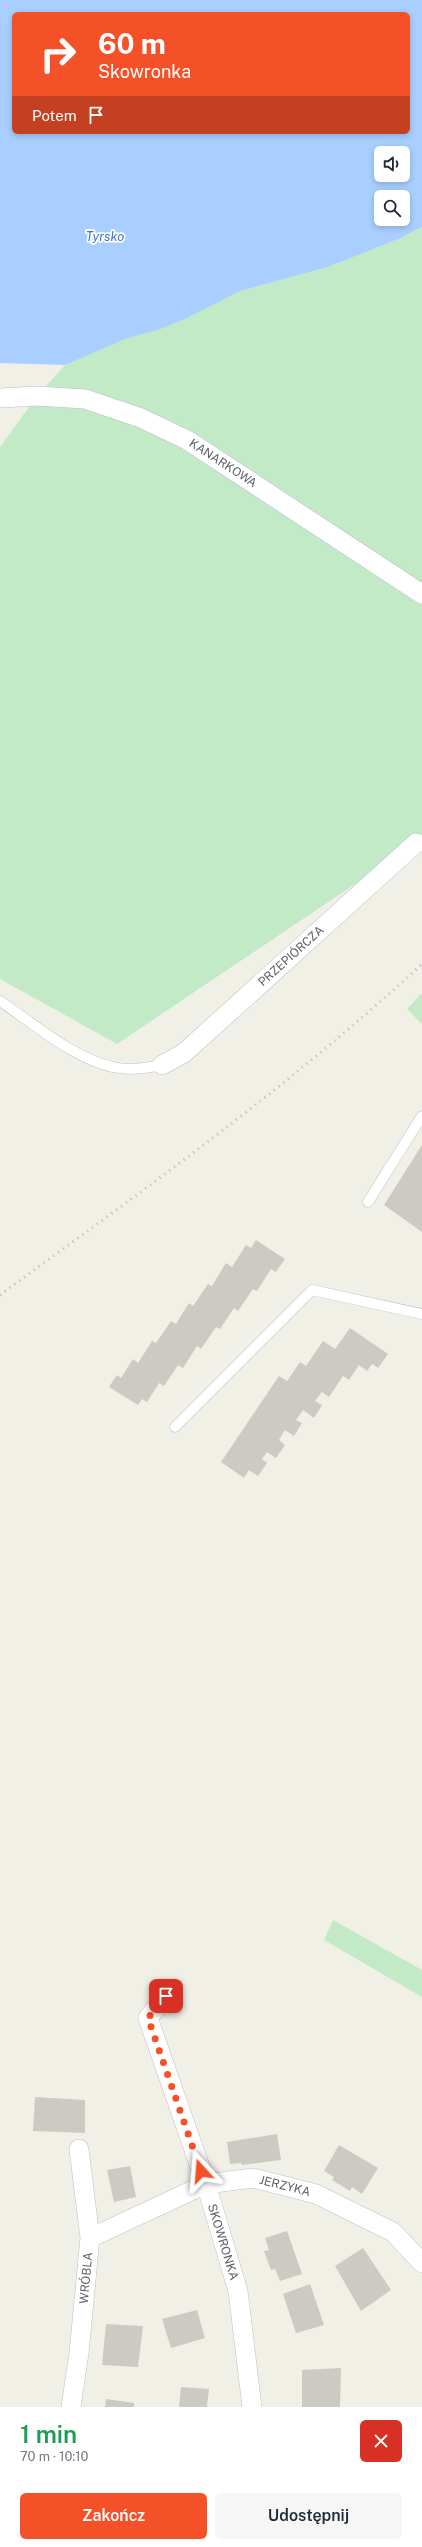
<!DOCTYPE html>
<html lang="pl">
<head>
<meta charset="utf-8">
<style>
  body { margin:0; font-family:"Public Sans",sans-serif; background:#f6f6f7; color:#1f2937; height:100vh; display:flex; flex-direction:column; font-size:15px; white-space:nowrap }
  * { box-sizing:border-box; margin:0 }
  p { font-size:13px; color:#747a83 }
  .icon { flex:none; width:22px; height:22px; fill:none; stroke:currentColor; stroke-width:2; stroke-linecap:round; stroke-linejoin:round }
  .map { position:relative; height:2407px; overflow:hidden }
  .sheet { display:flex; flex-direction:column; background:#fff; flex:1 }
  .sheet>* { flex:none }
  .top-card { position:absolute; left:12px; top:12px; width:398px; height:122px; border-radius:6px; box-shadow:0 2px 6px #0003; background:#f55128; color:#fff; overflow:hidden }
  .buttons { position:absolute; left:374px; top:146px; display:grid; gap:8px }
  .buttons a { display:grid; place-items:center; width:36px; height:36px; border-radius:6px; background:#fff; box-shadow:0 2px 6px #0003; font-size:20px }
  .pin { position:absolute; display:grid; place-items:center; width:34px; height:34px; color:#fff; margin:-17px; border-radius:8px; box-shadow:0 2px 6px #0006 }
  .me { position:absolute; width:44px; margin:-22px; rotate:341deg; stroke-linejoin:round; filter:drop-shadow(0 0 3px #0008) }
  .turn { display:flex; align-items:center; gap:14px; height:84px; padding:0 20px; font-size:18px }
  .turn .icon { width:52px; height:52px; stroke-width:2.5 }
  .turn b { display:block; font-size:28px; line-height:34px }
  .then { display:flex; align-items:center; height:38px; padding:0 20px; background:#0003; gap:8px; font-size:15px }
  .round { display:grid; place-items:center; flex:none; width:42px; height:42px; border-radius:6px; background:#f6f6f7 }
  .head { display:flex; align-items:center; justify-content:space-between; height:68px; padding:0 20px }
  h1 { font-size:24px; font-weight:600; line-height:30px; color:#1e9e55 }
  .action { display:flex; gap:8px; margin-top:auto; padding:8px 20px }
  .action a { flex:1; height:46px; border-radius:6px; background:#f55128; color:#fff; font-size:16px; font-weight:600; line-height:46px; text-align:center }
  .action a+a { background:#f6f6f7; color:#1f2937 }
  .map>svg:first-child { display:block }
</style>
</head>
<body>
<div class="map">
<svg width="422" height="2407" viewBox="0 0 422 2407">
  <rect width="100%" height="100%" fill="#f1f0e6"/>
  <path fill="#c2eac7" d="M422,227v609l-6,7 -299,201 -117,-65v-532l37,-51 28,-31 16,-8 44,-18 33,-9 82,-39 88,-24 73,-29z
    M422,993v31l-15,-15z
    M333,1920l89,50v27l-98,-57z"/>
  <path fill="#a8cfff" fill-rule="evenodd" d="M0,0h422v227l-21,11 -73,29 -88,24 -53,27 -29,12 -33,9 -60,26 -65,-2zM14,14h394v118h-394zM381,153h22v22h-22zM381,197h22v22h-22z"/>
  <path fill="#cccac3" d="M422,1145v87l-38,-27z
    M256,1240l29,19 -9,13 -5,-3 -14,22 -4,-2 -15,22 -4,-3 -14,21 -4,-2 -15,22 -4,-3 -14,22 -5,-3 -14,21 -5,-3 -12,19 -5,-3 -4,6 -29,-18 8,-12 4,3 12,-19 5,4 14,-22 4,2 15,-22 5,3 13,-21 4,3 15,-22 4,2 14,-23 6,4 14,-22 5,3z
    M350,1328l38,26 -10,14 -6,-4 -5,7 -8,-6 -10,15 -6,-4 -14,21 -7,-5 -7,9 7,4 -8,13 -11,-8 -7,10 6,3 -8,13 -9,-6 -6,10 6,5 -9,13 -9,-6 -5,7 5,4 -9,13 -9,-6 -5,8 -23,-16 58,-86 8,5 13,-19 6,4 17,-25 12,8z
    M35,2097l50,3v33l-52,-2z
    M277,2134l4,26 -39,5 -1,-2 -11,1 -3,-22z
    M339,2145l39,23 -16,26 -10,-7 -2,4 -18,-11 2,-3 -10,-6z
    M130,2166l6,31 -22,5 -7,-32z
    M287,2231l15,43 -22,7 -5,-12 -4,1 -7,-19 5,-1 -4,-12z
    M363,2248l28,42 -30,21 -26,-45z
    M310,2284l14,41 -28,8 -13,-39z
    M197,2310l8,28 -34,10 -9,-29z
    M106,2324l37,2 -5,41 -36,-2z
    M341,2368l-1,39h-38v-37z
    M181,2387l28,2 -2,18h-28z
    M106,2399l28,4v4h-29z"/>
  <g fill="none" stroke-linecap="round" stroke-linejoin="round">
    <g stroke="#bebfc6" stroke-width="11">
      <path id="lane" d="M0,1001c33,22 74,58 113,66 16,4 33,1 49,-2
        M368,1202l54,-86
        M175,1427l137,-137 110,24"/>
    </g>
    <g stroke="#bebfc6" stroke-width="20">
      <path id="street" d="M0,398l37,-2 48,3 56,19 46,22 235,154
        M162,1065l22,-12 232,-210
        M166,1996l-18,22 58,166 32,107 14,116
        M90,2238l116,-54 47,-6 63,16 77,38 29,31
        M71,2407l8,-54 11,-115 -11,-89"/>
    </g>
    <use href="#lane" stroke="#fff" stroke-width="10"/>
    <use href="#street" stroke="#fff" stroke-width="19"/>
    <path stroke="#b7b8b9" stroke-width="3" stroke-dasharray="1 5" stroke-linecap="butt" d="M0,1295c145,-106 290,-209 422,-331"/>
  </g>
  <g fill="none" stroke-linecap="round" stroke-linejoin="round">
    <path stroke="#f55128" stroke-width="7" stroke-dasharray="0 12.6" d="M166,1996l-18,22 53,153"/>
  </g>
  <g text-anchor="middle" stroke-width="3.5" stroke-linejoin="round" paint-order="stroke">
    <g font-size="12" fill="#5e6168" stroke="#fff">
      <text transform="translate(223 463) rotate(33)" y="4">KANARKOWA</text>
      <text transform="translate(291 956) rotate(-42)" y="4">PRZEPIÓRCZA</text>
      <text transform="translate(285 2186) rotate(14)" y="4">JERZYKA</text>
      <text transform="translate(223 2242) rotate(73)" y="4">SKOWRONKA</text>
      <text transform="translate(86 2278) rotate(-85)" y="4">WRÓBLA</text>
    </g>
    <g font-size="13" font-style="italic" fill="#4174cc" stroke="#fff">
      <text x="105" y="241">Tyrsko</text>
    </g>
  </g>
</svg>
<div class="buttons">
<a><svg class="icon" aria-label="sound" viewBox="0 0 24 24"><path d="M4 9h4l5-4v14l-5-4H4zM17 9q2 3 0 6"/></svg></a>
<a><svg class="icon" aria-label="search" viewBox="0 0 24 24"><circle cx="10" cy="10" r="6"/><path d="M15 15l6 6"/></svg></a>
</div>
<div class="pin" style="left:166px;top:1996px;background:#d93025"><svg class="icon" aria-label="arrive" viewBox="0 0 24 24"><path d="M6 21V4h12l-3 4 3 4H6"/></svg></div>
<svg class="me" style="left:201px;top:2171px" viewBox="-20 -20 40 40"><path d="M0-17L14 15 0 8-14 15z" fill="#f55128" stroke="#fff" stroke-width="4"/></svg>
<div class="top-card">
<div class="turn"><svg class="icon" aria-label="right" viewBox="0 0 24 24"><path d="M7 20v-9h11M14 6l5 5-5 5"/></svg><div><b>60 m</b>Skowronka</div></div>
<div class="then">Potem<svg class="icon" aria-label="arrive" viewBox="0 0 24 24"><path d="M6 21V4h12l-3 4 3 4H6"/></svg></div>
</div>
</div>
<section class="sheet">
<div class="head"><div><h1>1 min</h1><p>70 m · 10:10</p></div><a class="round" style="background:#d93025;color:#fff"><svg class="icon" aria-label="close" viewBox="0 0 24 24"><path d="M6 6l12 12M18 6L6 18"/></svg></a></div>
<div class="action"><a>Zakończ</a><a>Udostępnij</a></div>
</section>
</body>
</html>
